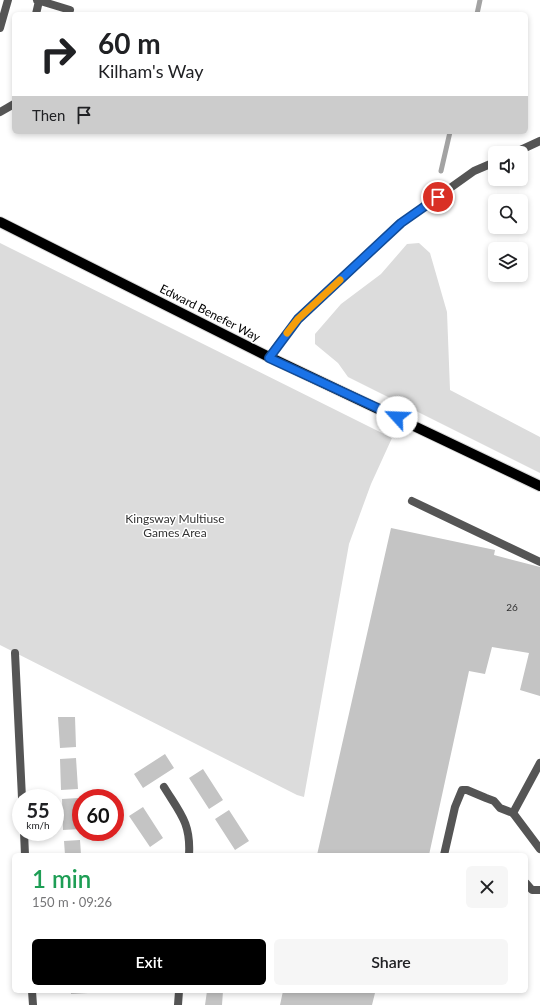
<!DOCTYPE html>
<html lang="en">
<head>
<meta charset="utf-8">
<style>
  body { margin:0; font-family:Lato,sans-serif; background:#f6f6f6; color:#202124; height:100vh; display:flex; flex-direction:column; font-size:15px; white-space:nowrap }
  * { box-sizing:border-box; margin:0 }
  p { font-size:13px; color:#757577 }
  .icon { flex:none; width:22px; height:22px; fill:none; stroke:currentColor; stroke-width:2; stroke-linecap:round; stroke-linejoin:round }
  .map { position:relative; flex:1; overflow:hidden }
  .side { position:absolute; left:12px; top:853px; width:516px; height:140px; display:flex; flex-direction:column; background:#fff; border-radius:6px; box-shadow:0 2px 6px #0003 }
  .side>* { flex:none }
  .guide { position:absolute; left:12px; top:12px; width:516px; height:122px; border-radius:6px; box-shadow:0 2px 6px #0003; background:#fff; color:#202124; overflow:hidden }
  .tools { position:absolute; left:488px; top:146px; display:grid; gap:8px }
  .tools a { display:grid; place-items:center; width:40px; height:40px; border-radius:6px; background:#fff; box-shadow:0 2px 6px #0003; font-size:20px }
  .speed { position:absolute; left:12px; top:789px; display:flex; gap:8px; font-size:20px; font-weight:700; text-align:center }
  .speed>* { display:grid; place-content:center; width:52px; height:52px; border-radius:50%; background:#fff; box-shadow:0 2px 6px #0003; line-height:1 }
  .speed small { font-size:10px; font-weight:400 }
  .speed .limit { border:6px solid #d22; background:#fff; color:#111 }
  .pin { position:absolute; display:grid; place-items:center; width:34px; height:34px; color:#fff; margin:-17px; border:2px solid #fff; border-radius:50%; box-shadow:0 1px 4px #0007 }
  .me { position:absolute; width:44px; margin:-22px; rotate:295deg; stroke-linejoin:round; filter:drop-shadow(0 0 3px #0008) }
  .turn { display:flex; align-items:center; gap:14px; height:84px; padding:0 20px; font-size:18px }
  .turn .icon { width:52px; height:52px; stroke-width:2.5 }
  .turn b { display:block; font-size:28px; line-height:34px }
  .then { display:flex; align-items:center; height:38px; padding:0 20px; background:#0003; gap:8px; font-size:15px }
  .round { display:grid; place-items:center; flex:none; width:42px; height:42px; border-radius:6px; background:#f6f6f6 }
  .overview { display:flex; align-items:center; justify-content:space-between; height:68px; padding:0 20px }
  h1 { font-size:24px; font-weight:600; line-height:30px; color:#1e9e55 }
  .button { display:flex; gap:8px; margin-top:auto; padding:8px 20px }
  .button a { flex:1; height:46px; border-radius:6px; background:#000; color:#fff; font-size:16px; font-weight:600; line-height:46px; text-align:center }
  .button a+a { background:#f6f6f6; color:#202124 }
  .map>svg:first-child { display:block }
</style>
</head>
<body>
<div class="map">
<svg width="540" height="1005" viewBox="0 0 540 1005">
  <rect width="100%" height="100%" fill="#fff"/>
  <path fill="#dcdcdc" d="M0,243l392,195 -21,46 -22,60 -45,253 -7,-2 -297,-150z
    M419,243l11,10 17,59 3,78 90,47v36l-192,-96 -10,-14 -23,-19v-10l26,-30 40,-30 26,-30z"/>
  <g fill="none" stroke-linecap="round" stroke-linejoin="round">
    <path stroke="#a3a3a3" stroke-width="5" d="M477,14l3,-14
      M441,171l9,-39"/>
  </g>
  <path fill="#c4c4c4" d="M391,528l104,22 -1,5 46,12v129l-20,-6 9,-37 -37,-6 -7,27 -16,-3 -40,184h-112z
    M58,717h17l1,30 -16,1z
    M165,754l9,14 -31,20 -9,-14z
    M76,758l2,31 -17,1 -1,-31z
    M203,769l20,31 -14,9 -20,-31z
    M78,798l2,31 -17,1 -1,-31z
    M143,807l20,31 -13,9 -21,-31z
    M229,810l20,31 -14,9 -20,-31z
    M80,840l1,15h-16l-1,-14z
    M71,991h17v2l-17,1z
    M207,991h16l-1,14h-17z
    M283,991h85l7,2 -3,12h-92z"/>
  <g fill="none" stroke-linecap="round" stroke-linejoin="round">
    <g stroke="#dbdbdb" stroke-width="12">
      <path id="primary" d="M0,222l269,135 271,129"/>
    </g>
    <path stroke="#555" stroke-width="8" d="M37,0l33,10
      M36,14l3,-13
      M0,28l8,-28
      M0,112l14,-8
      M514,153l26,-12
      M269,357l29,-38 103,-96 73,-52 21,-9
      M412,501l128,61
      M444,855l11,-48 7,-17h5l19,8 8,3 6,7 13,5 27,-50
      M526,883l6,7h8"/>
    <path stroke="#555" stroke-width="8" d="M15,653l7,145
      M164,787c16,26 27,36 25,68
      M513,813l27,36
      M24,832l1,23
      M32,991l1,14
      M178,1005l1,-14"/>
    <use href="#primary" stroke="#000" stroke-width="10"/>
  </g>
  <g fill="none" stroke-linecap="round" stroke-linejoin="round">
    <g stroke="#114b97" stroke-width="10">
      <path id="route" d="M397,417l-128,-59 29,-39 103,-96 37,-26"/>
    </g>
    <use href="#route" stroke="#1a73e8" stroke-width="7"/>
    <path stroke="#f59e0b" stroke-width="7" d="M287,333l11,-14 42,-39"/>
  </g>
  <g text-anchor="middle" stroke-width="3" stroke-linejoin="round" paint-order="stroke">
    <g font-size="10" fill="#313131">
      <text x="512" y="611">26</text>
    </g>
    <g font-size="12" fill="#000" stroke="#fff">
      <text transform="translate(210 313) rotate(27)" y="4">Edward Benefer Way</text>
    </g>
    <g font-size="12" fill="#333" stroke="#fff">
      <text x="175" y="523">Kingsway Multiuse<tspan x="175" dy="14">Games Area</tspan></text>
    </g>
  </g>
</svg>
<div class="tools">
<a><svg class="icon" aria-label="sound" viewBox="0 0 24 24"><path d="M4 9h4l5-4v14l-5-4H4zM17 9q2 3 0 6"/></svg></a>
<a><svg class="icon" aria-label="search" viewBox="0 0 24 24"><circle cx="10" cy="10" r="6"/><path d="M15 15l6 6"/></svg></a>
<a><svg class="icon" aria-label="layers" viewBox="0 0 24 24"><path d="M12 4l9 5-9 5-9-5zM3 14l9 5 9-5"/></svg></a>
</div>
<div class="speed"><div>55<small>km/h</small></div><div class="limit">60</div></div>
<div class="pin" style="left:438px;top:197px;background:#d93025"><svg class="icon" aria-label="arrive" viewBox="0 0 24 24"><path d="M6 21V4h12l-3 4 3 4H6"/></svg></div>
<svg class="me" style="left:397px;top:417px" viewBox="-20 -20 40 40"><circle r="19" fill="#fff"/><path d="M0-13L10 11 0 6-10 11z" fill="#1a73e8"/></svg>
<div class="guide">
<div class="turn"><svg class="icon" aria-label="right" viewBox="0 0 24 24"><path d="M7 20v-9h11M14 6l5 5-5 5"/></svg><div><b>60 m</b>Kilham's Way</div></div>
<div class="then">Then<svg class="icon" aria-label="arrive" viewBox="0 0 24 24"><path d="M6 21V4h12l-3 4 3 4H6"/></svg></div>
</div>
<section class="side">
<div class="overview"><div><h1>1 min</h1><p>150 m · 09:26</p></div><a class="round"><svg class="icon" aria-label="close" viewBox="0 0 24 24"><path d="M6 6l12 12M18 6L6 18"/></svg></a></div>
<div class="button"><a>Exit</a><a>Share</a></div>
</section>
</div>
</body>
</html>
